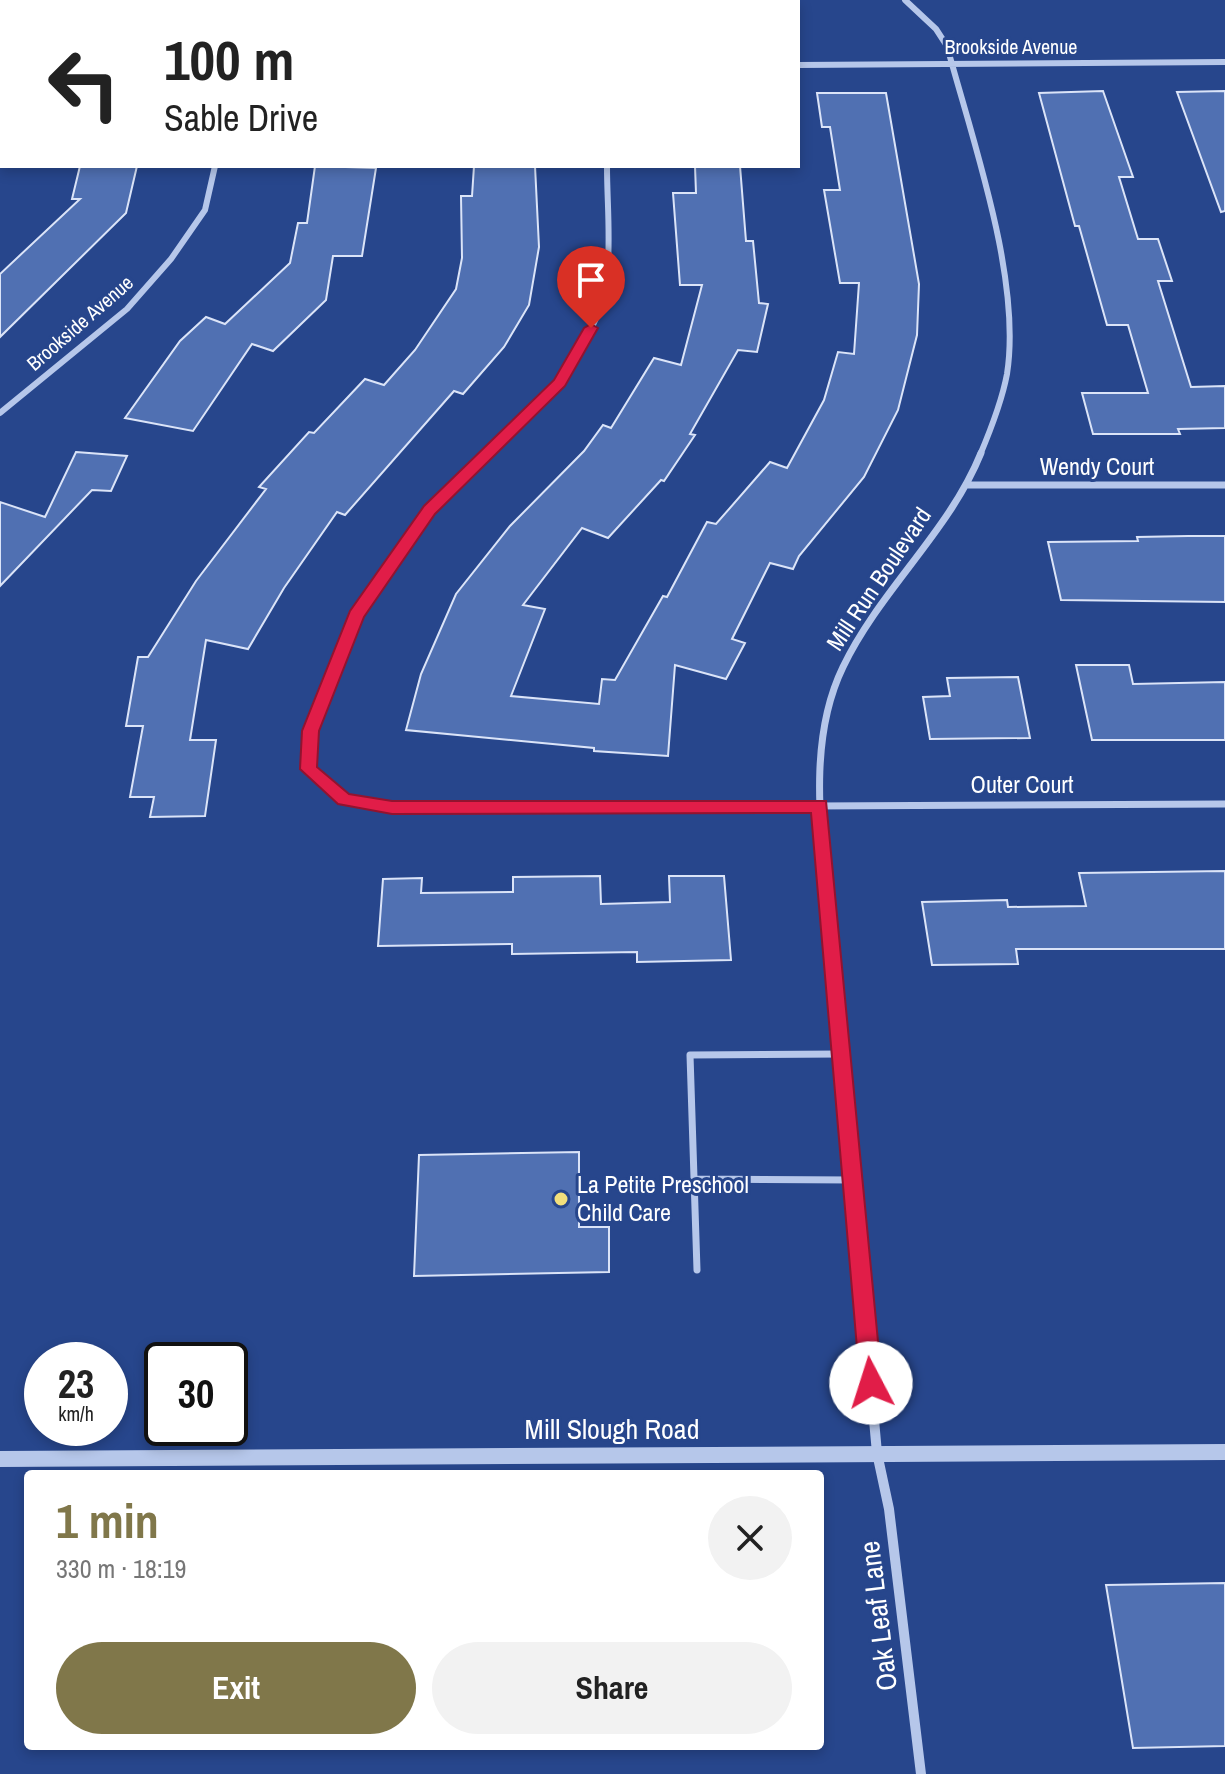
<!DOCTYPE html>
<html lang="en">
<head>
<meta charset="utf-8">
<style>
  body { margin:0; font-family:"Archivo Narrow",sans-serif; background:#f2f2f2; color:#222; height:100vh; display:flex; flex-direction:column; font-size:30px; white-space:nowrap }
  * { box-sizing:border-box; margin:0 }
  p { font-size:26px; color:#767676 }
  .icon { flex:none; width:44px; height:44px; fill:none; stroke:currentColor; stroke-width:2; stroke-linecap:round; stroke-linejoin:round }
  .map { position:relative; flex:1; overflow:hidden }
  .drawer { position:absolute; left:24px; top:1470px; width:800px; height:280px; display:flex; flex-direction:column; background:#fff; border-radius:8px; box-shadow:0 4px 12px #0003 }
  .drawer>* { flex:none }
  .hud { position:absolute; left:0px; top:0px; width:800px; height:168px; box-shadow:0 4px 12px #0003; background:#fff; color:#222; overflow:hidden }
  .speed { position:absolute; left:24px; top:1342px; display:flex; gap:16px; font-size:40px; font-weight:700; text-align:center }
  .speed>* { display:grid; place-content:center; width:104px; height:104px; border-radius:50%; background:#fff; box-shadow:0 4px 12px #0003; line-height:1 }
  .speed small { font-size:20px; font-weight:400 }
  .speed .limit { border:4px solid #111; border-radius:12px; background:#fff; color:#111 }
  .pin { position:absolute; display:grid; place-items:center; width:68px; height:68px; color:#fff; margin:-82px -34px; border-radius:50% 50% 50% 0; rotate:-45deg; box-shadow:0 0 8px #0007 }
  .pin .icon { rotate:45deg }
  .me { position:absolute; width:88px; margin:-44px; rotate:355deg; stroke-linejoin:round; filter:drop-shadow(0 0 6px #0008) }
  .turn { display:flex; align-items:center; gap:28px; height:168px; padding:0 32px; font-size:36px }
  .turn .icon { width:104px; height:104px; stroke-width:2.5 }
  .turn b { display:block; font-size:56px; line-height:68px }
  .round { display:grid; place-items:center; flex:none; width:84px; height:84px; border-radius:42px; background:#f2f2f2 }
  .summary { display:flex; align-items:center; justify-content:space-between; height:136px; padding:0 32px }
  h1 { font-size:48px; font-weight:700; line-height:60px; color:#80774a }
  .cta { display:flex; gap:16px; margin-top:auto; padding:16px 32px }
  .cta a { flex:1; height:92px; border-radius:48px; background:#80774a; color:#fff; font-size:32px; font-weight:700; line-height:92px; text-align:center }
  .cta a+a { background:#f2f2f2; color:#222 }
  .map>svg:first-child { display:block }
</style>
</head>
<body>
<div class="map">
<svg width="1225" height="1774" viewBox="0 0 1225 1774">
  <rect width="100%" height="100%" fill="#27468c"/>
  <path fill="#5070b2" stroke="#dbe4f8" stroke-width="2" d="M1103,91l30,86h-14l19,62h20l14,42h-14l33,106 34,-1v42l-47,1 2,5h-87l-11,-41h66l-20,-68h-21l-28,-99h-4l-36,-133z
    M1225,91v120l-4,1 -44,-120z
    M817,93h69l33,191 -2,51 -19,75 -34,67 -65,79 -6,13 -23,-6 -38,76 13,4 -19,36 -51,-14 -7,91 -74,-5v-3l-188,-18 15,-56 35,-80 54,-68 74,-75 19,-26 8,3 43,-70 27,7 21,-80h-22l-7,-92h23l-1,-27h45l6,75h7l6,62 9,1 -11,48 -19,-2 -48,84 5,1 -31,46 -3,-1 -53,58 -26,-10 -59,77 22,4 -34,87 88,8 3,-25 13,1 48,-84 4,1 40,-75 9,2 54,-62 17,6 37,-68 14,-48 16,2 5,-71h-19l-16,-93h16l-10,-63h-8z
    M80,166h57l-11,47 -126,124v-63l80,-75h-8z
    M315,166l61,2 -14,88h-29l-7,44 -53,51 -21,-7 -59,87 -68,-13 55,-77 26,-24 19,7 65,-61 8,-40h9z
    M474,166h61l4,81 -10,58 -25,42 -41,47 -9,-3 -109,124 -8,-3 -53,76 -36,61 -42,-9 -16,100h26l-11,76 -55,1 4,-20h-24l13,-71h-17l12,-69h10l48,-76 70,-92 -7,-2 50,-55 5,1 51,-54 19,6 31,-35 41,-61 6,-31 -1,-62h11z
    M76,452l51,4 -16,35 -19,-1 -92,96v-84l45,15z
    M1188,536h37v66l-164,-2 -13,-58 90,-1 -1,-4z
    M1076,665h53l4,19 92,-2v58h-133z
    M1018,677l12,61 -100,1 -7,-42 27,-1 -3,-18z
    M1225,871v78h-209l2,15 -86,1 -10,-63 85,-2 1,7 78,-1 -7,-33z
    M600,876l1,28 69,-2 -1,-26h55l7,84 -94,2v-10l-125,2v-10l-134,2 5,-67 39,-1 -1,15 92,-1v-15z
    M579,1152v75h30v45l-195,4 5,-121z
    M1225,1583v163l-92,2 -27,-163z"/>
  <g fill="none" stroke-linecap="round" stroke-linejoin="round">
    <path stroke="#b6c7ea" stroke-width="7" d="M694,1179l159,1
      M697,1270l-7,-215 152,-1"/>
    <path stroke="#b6c7ea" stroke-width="6" d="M905,0l31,29 11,17c25,93 75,233 60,328 -5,27 -16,55 -27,81
      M798,65l427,-3
      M0,413l127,-104 44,-50 34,-49 10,-44
      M485,455c50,-49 114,-105 122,-179 4,-35 0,-74 0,-110"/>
    <path stroke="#b6c7ea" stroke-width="7" d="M487,453l-58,57 -73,105 -45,116 -2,38 35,30 48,9 833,-4
      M968,485h257
      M839,1034c-4,-46 -8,-93 -12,-139 -7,-74 -18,-158 16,-228 37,-77 106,-135 138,-214"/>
    <path stroke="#b6c7ea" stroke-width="10" d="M839,1032l38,421 12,56 32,265"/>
    <path fill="#b6c7ea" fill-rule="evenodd" d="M1225,1444v16l-1225,7v-16z"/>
  </g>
  <path fill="#e11d48" stroke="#92132f" stroke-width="2" d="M591,324l7,4 -33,58 -130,128 -71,103 -45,114 -2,36 32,27 43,7h434l56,582 -3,7 -8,3 -8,-3 -3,-7 -49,-570 -419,1 -54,-10 -38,-35 2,-38 48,-120 74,-105 130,-126 30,-52z"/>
  <circle fill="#f2df7c" stroke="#27468c" stroke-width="3" cx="561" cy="1199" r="8"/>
  <g text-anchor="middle" stroke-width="6" stroke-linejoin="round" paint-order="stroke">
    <g font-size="20" fill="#fff" stroke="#27468c">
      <text x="1011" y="54">Brookside Avenue</text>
      <text transform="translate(80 323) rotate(-41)" y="7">Brookside Avenue</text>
    </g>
    <g font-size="24" fill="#fff" stroke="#27468c">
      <text x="1097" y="475">Wendy Court</text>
      <text transform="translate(879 579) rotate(-56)" y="8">Mill Run Boulevard</text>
      <text x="1022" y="793">Outer Court</text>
    </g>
    <g font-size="24" fill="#fff" stroke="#27468c" text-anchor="start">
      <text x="577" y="1193">La Petite Preschool<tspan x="577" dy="28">Child Care</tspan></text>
    </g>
    <g font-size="28" fill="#fff" stroke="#27468c">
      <text x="612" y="1439">Mill Slough Road</text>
      <text transform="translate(878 1616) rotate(-97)" y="10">Oak Leaf Lane</text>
    </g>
  </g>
</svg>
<div class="speed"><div>23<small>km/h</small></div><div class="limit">30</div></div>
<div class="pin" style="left:591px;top:328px;background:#d93025"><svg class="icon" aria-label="arrive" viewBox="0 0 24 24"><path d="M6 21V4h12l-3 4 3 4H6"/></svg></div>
<svg class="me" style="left:871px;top:1383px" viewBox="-20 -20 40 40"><circle r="19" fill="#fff"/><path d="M0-13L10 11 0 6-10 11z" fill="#e11d48"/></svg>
<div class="hud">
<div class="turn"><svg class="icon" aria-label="left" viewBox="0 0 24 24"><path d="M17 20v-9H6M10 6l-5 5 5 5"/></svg><div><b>100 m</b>Sable Drive</div></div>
</div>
<section class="drawer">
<div class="summary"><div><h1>1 min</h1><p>330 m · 18:19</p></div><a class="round"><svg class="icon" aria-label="close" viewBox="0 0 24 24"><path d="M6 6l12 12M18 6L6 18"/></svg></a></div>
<div class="cta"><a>Exit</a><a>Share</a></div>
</section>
</div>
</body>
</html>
